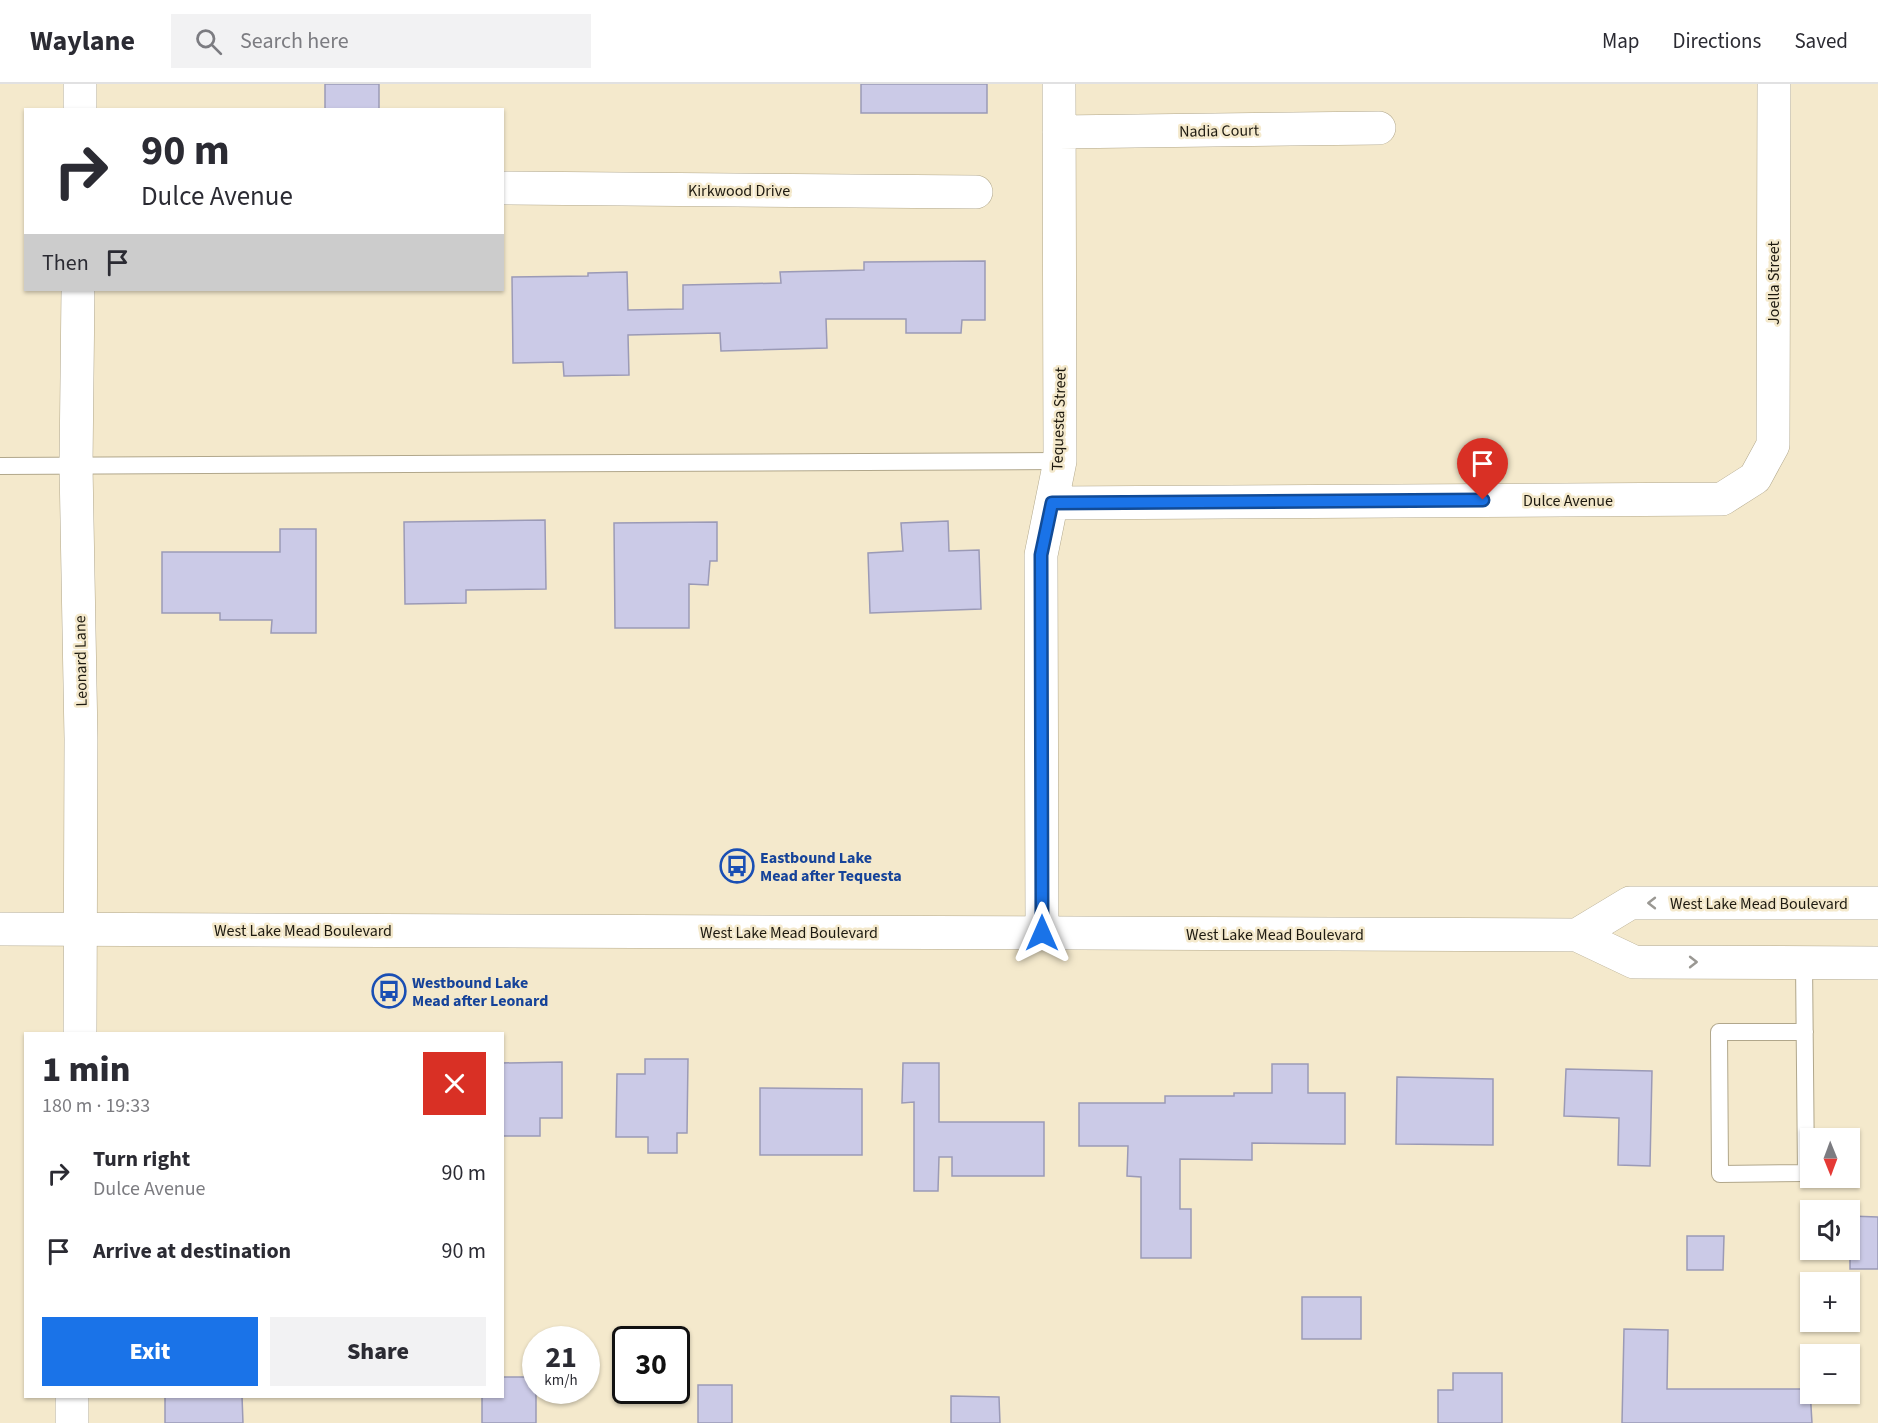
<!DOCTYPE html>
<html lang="en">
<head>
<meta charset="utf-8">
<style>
  body { margin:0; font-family:"Source Sans 3",sans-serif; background:#f2f2f3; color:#2b2b33; height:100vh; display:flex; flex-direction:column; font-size:22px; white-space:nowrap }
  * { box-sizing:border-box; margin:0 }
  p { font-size:20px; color:#7c7c81 }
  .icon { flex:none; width:33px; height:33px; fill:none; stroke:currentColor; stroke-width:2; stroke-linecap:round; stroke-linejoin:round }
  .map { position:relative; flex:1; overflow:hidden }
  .sheet { position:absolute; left:24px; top:948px; width:480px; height:366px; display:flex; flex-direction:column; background:#fff; border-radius:0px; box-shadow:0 2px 4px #0004 }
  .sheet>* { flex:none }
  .guide { position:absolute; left:24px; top:24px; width:480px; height:183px; border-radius:0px; box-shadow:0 2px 4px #0004; background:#fff; color:#2b2b33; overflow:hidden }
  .needle { width:39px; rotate:179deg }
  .buttons { position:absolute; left:1800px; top:1044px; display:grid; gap:12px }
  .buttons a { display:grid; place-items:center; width:60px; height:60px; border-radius:0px; background:#fff; box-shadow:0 2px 4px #0004; font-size:30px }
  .speed { position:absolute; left:522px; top:1242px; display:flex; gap:12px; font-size:30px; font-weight:700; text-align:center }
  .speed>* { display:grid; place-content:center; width:78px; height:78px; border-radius:50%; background:#fff; box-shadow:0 2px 4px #0004; line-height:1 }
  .speed small { font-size:15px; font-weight:400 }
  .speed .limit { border:3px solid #111; border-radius:9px; background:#fff; color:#111 }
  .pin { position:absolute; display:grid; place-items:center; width:51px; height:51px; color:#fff; margin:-62px -26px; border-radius:50% 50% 50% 0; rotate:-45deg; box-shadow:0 0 6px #0007 }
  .pin .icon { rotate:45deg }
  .me { position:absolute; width:66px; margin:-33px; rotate:0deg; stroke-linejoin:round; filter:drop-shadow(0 0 4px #0008) }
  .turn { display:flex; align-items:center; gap:21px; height:126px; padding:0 18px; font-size:27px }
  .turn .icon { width:78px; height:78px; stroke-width:2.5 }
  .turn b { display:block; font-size:42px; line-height:51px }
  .then { display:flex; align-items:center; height:57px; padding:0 18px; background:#0003; gap:12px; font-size:22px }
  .round { display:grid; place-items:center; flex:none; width:63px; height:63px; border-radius:0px; background:#f2f2f3 }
  .head { display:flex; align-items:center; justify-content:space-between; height:102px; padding:0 18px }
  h1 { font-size:36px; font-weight:800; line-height:45px }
  .primary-button { display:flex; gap:12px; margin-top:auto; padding:12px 18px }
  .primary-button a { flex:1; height:69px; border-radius:0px; background:#1a73e8; color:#fff; font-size:24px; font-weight:800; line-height:69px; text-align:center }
  .primary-button a+a { background:#f2f2f3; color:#2b2b33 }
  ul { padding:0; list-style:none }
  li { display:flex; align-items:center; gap:18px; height:78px; padding:0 18px }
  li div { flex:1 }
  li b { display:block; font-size:22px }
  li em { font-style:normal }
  header { display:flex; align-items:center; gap:36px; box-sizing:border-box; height:84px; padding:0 30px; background:#fff; border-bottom:2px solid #e1e1e2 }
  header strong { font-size:28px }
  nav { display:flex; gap:33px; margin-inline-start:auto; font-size:21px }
  .search { width:420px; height:54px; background:#f2f2f3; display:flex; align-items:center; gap:15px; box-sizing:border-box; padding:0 21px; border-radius:0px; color:#7c7c81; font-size:22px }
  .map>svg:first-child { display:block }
</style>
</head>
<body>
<header>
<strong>Waylane</strong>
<div class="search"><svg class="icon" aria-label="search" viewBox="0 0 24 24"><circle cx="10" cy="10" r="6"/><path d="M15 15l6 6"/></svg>Search here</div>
<nav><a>Map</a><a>Directions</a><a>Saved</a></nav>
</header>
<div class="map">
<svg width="1878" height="1339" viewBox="0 0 1878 1339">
  <rect width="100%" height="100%" fill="#f4e9cc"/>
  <path fill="#cbcae7" stroke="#9b9ab6" stroke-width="1.5" d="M325,0h54v26h-54z
    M861,0h126v29h-126z
    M985,177v59h-23l-1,13h-55v-14h-80l1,29 -106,3 -1,-18 -92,2 1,40 -65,1 -1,-14 -50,1 -1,-86 76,-1v-3l39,-1 1,38 55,-1v-24l98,-2 -1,-11 84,-2v-8z
    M545,436l1,69 -80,1v13l-61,1 -1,-82z
    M948,437l1,30 30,-1 2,59 -111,4 -2,-60 35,-2 -2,-28z
    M717,438v39h-7l-2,24 -19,-1v44h-74l-1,-105z
    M280,445h36v104h-45l1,-13h-52v-7h-58v-61h118z
    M645,975h43l-1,74h-10v20h-29v-16h-32l1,-63h28z
    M562,978v56h-22v18h-38v-73z
    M903,979h36v59h105v54h-92v-19h-13l-1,34h-24v-89l-12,1z
    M1272,980h36v29h37v51l-93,-1v17l-72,-1v50h11v49h-50v-81l-14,-1 1,-30h-49v-43h86v-7h69v-3h38z
    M1566,985l86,2 -2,95 -32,-1 1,-47 -55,-2z
    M1397,993l96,2v66l-97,-1z
    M760,1004l102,1v66h-102z
    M1850,1132l28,1v52h-28z
    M1687,1152h37l-1,34h-36z
    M1302,1213h59v42h-59z
    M1624,1245l44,1 -1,59h143l2,34h-190z
    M1453,1289h49v50h-64v-33h15z
    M502,1293h34v46h-54v-27h20z
    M698,1301h34v38h-34z
    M165,1312h77l1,27h-78z
    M951,1312l48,1 1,26h-49z"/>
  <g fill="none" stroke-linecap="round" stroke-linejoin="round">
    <g stroke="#b1a78b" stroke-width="18">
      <path id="service" d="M0,382l1060,-5
        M1804,878l2,211 -86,1 -1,-142h86"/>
    </g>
    <g stroke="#b1a78b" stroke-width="34">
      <path id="minor" d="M80,26v-26
        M1059,48l320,-4
        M502,104l474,4
        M78,206l-2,175 5,274 -1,295
        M1052,419l670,-4 33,-21 18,-33 1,-361
        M1042,849l-1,-378 19,-94 -1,-377
        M72,1339v-27"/>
    </g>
    <g stroke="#b1a78b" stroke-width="34">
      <path id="primary" d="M0,845l1577,6 57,27 244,1
        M1577,851l53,-32h248"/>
    </g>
    <use href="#service" stroke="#fff" stroke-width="16"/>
    <use href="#minor" stroke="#fff" stroke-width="33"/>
    <use href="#primary" stroke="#fff" stroke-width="33"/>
  </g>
  <defs><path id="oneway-chevron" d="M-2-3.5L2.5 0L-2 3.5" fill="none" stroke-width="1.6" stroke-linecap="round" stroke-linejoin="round" transform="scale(1.5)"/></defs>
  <g stroke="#9a9893">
    <use href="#oneway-chevron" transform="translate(1652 819) rotate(180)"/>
    <use href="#oneway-chevron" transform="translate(1693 878)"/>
  </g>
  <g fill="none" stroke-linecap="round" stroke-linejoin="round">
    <g stroke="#114b97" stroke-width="15">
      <path id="route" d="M1042,849l-1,-378 11,-52 431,-3"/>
    </g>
    <use href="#route" stroke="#1a73e8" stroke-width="10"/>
  </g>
  <defs>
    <g id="bus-ring" transform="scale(1.725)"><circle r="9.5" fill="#f4e9cc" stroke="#1a4fb4" stroke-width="1.5"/><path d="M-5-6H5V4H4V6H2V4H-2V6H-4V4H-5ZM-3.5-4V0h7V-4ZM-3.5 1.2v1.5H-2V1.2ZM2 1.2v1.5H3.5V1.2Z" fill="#1a4fb4"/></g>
  </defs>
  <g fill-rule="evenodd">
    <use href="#bus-ring" x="737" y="782"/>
    <use href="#bus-ring" x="389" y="907"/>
  </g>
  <g text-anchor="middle" stroke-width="5" stroke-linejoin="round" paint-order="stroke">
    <g font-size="16" fill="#1e1a10" stroke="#f4e9cc">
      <text transform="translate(1219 46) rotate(-1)" y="6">Nadia Court</text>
      <text x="739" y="112">Kirkwood Drive</text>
      <text transform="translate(1773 199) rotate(-90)" y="6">Joella Street</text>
      <text transform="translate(1058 335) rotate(-88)" y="6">Tequesta Street</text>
      <text x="1568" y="422">Dulce Avenue</text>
      <text transform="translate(80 577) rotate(-91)" y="6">Leonard Lane</text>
      <text x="1759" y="825">West Lake Mead Boulevard</text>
      <text x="303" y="852">West Lake Mead Boulevard</text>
      <text x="789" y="854">West Lake Mead Boulevard</text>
      <text x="1275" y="856">West Lake Mead Boulevard</text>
    </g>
    <g font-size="16" font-weight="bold" fill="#164399" stroke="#f4e9cc" text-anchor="start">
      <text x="760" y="779">Eastbound Lake<tspan x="760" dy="18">Mead after Tequesta</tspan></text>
      <text x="412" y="904">Westbound Lake<tspan x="412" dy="18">Mead after Leonard</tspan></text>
    </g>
  </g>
</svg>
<div class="buttons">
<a><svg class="needle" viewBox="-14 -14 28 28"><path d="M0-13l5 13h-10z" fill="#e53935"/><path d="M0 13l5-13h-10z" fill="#7c7c81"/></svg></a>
<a><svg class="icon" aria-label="sound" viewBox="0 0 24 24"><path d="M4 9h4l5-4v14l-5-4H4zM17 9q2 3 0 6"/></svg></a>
<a>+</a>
<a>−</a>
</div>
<div class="speed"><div>21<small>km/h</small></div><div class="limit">30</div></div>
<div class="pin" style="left:1483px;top:416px;background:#d93025"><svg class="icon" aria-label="arrive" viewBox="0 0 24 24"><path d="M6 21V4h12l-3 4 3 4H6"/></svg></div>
<svg class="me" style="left:1042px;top:849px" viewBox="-20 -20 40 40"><path d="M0-17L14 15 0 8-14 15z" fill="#1a73e8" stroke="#fff" stroke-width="4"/></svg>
<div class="guide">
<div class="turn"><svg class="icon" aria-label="right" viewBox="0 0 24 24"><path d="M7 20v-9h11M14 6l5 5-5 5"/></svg><div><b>90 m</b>Dulce Avenue</div></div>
<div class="then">Then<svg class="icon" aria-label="arrive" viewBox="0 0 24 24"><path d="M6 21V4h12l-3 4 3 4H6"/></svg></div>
</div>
<section class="sheet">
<div class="head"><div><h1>1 min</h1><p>180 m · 19:33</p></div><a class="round" style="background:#d93025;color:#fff"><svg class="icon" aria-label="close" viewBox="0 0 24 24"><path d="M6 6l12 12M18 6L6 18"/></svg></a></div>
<ul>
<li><svg class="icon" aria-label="right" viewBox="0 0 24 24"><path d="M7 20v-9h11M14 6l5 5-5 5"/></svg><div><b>Turn right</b><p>Dulce Avenue</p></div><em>90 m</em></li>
<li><svg class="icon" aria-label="arrive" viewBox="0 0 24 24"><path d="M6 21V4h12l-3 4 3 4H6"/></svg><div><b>Arrive at destination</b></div><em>90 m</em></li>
</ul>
<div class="primary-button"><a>Exit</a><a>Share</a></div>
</section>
</div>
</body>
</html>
